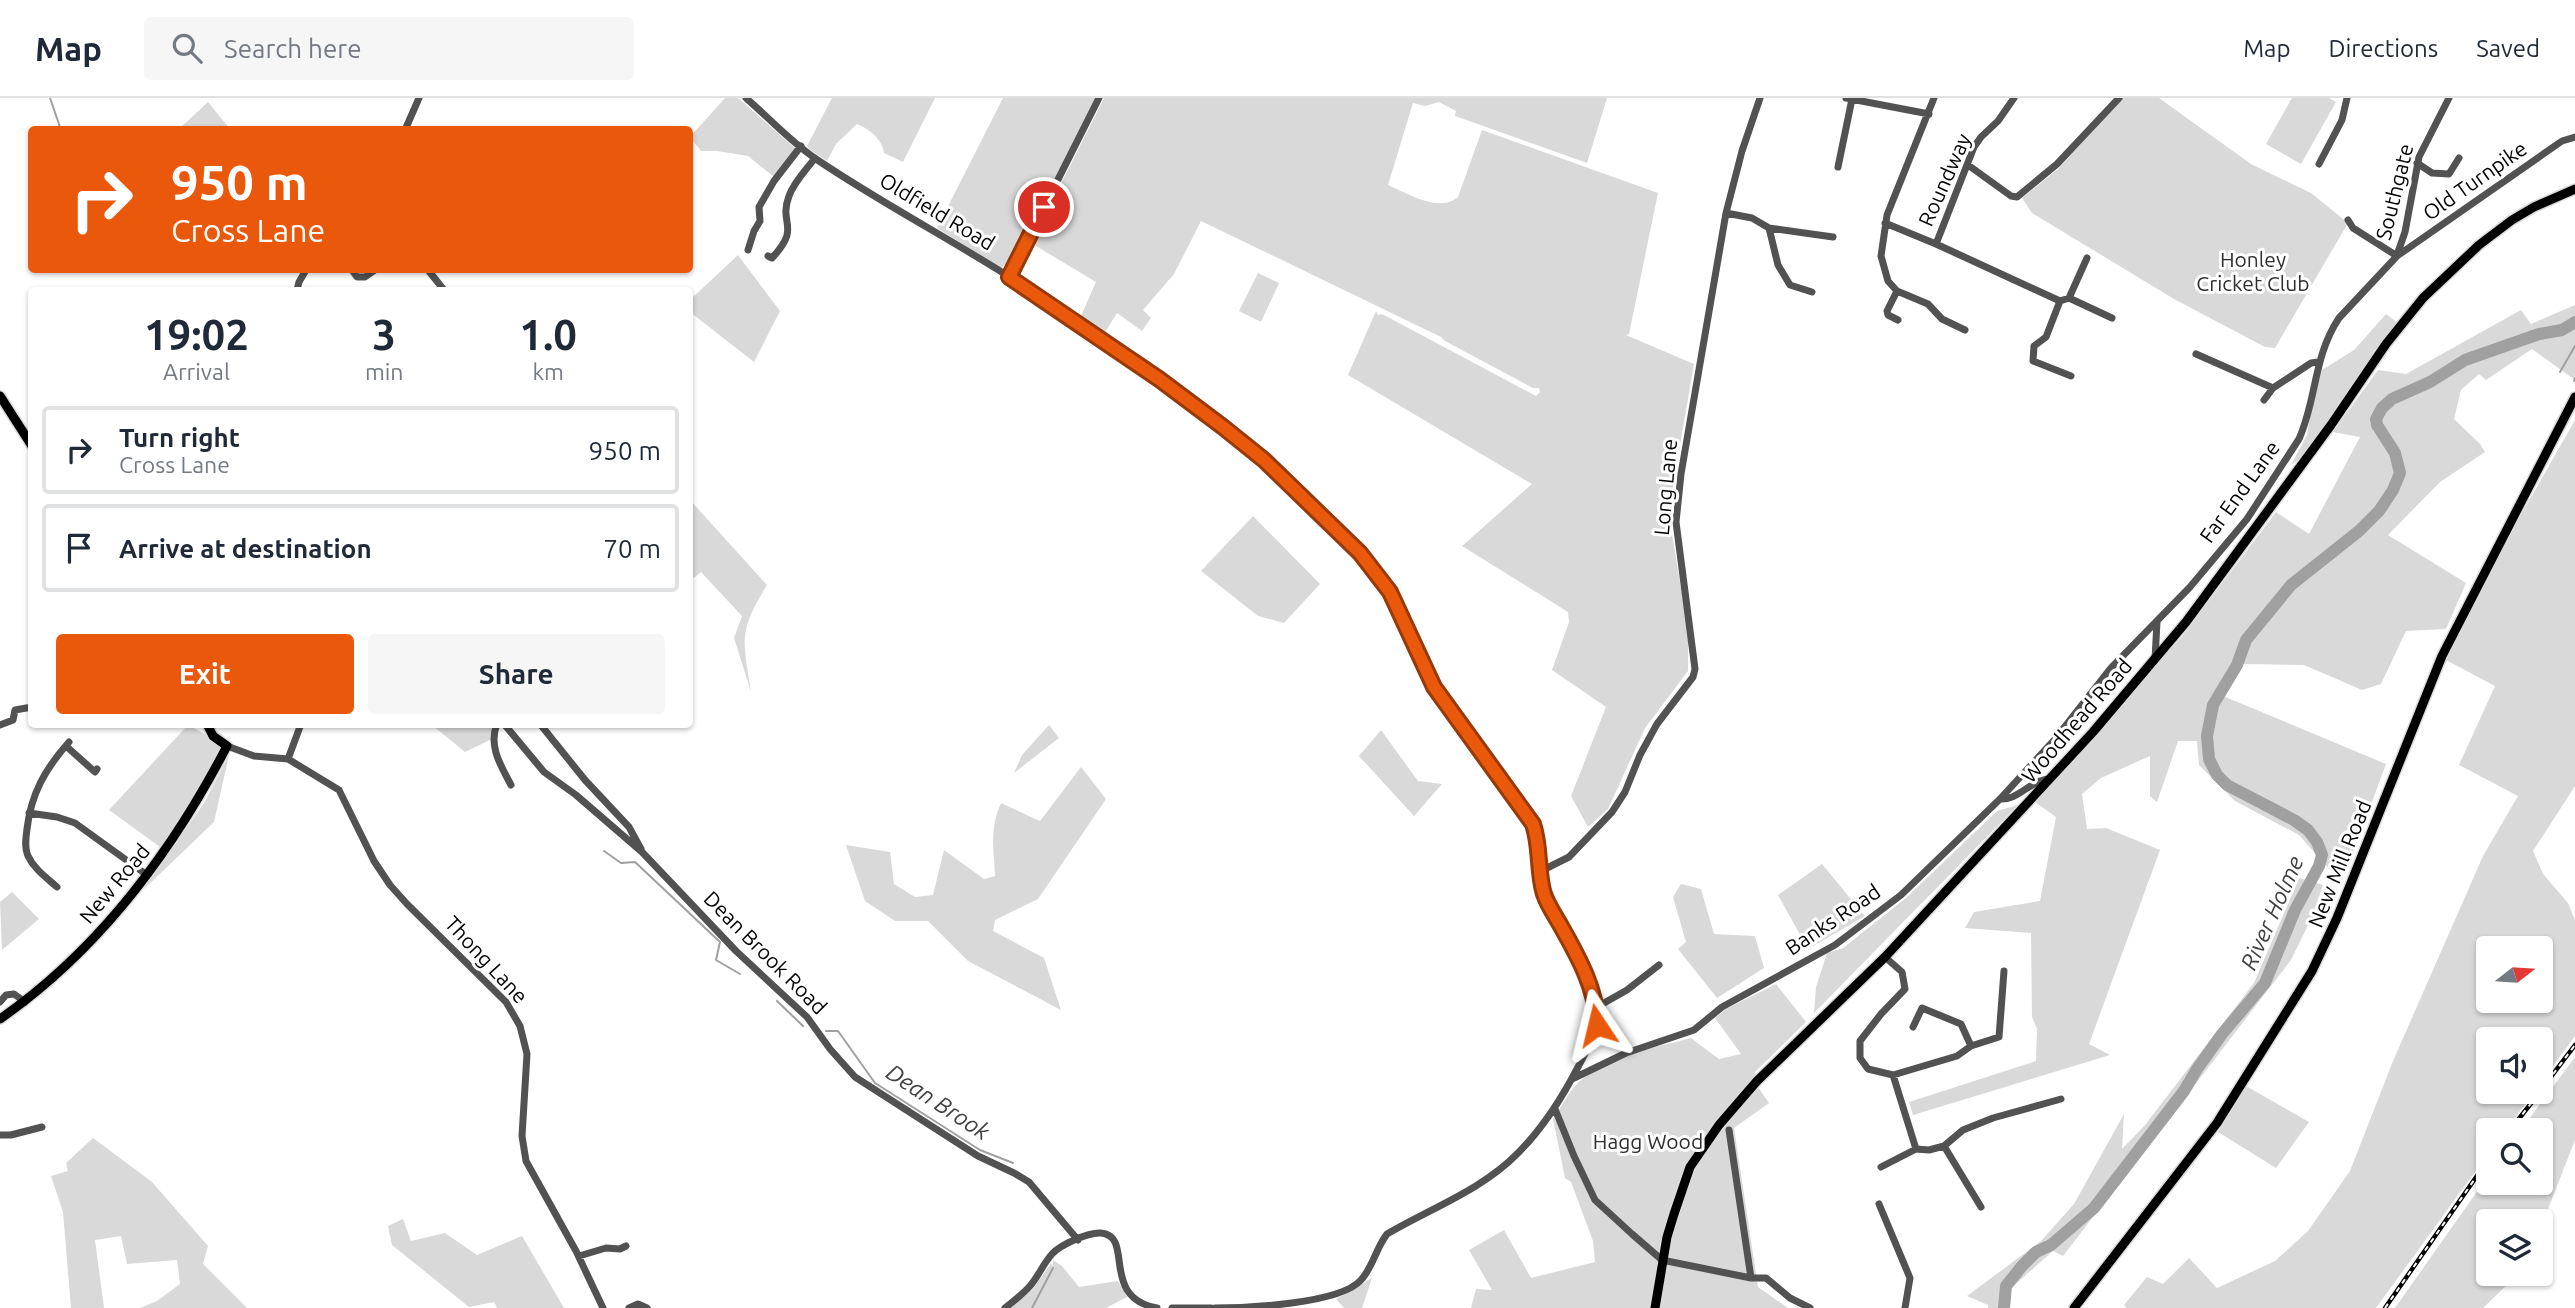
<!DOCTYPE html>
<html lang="en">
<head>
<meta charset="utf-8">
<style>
  body { margin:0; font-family:Ubuntu,sans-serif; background:#f6f6f7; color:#1f2937; height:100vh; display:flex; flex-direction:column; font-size:26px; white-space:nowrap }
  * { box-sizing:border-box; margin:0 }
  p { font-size:23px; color:#747a83 }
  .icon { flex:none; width:38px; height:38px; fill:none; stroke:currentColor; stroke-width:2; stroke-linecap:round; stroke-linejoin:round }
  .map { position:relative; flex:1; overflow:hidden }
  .details { position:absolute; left:28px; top:189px; width:665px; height:441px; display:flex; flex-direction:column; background:#fff; border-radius:7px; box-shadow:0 2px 5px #0004 }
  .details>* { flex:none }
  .hud { position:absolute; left:28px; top:28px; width:665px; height:147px; border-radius:7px; box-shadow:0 2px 5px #0004; background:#ea580c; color:#fff; overflow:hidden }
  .needle { width:46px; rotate:73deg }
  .controls { position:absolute; left:2476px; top:838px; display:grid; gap:14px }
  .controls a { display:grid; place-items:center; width:77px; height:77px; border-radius:7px; background:#fff; box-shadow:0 2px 5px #0004; font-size:35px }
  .pin { position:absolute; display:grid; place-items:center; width:60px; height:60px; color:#fff; margin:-30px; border:4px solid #fff; border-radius:50%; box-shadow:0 2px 7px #0007 }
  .me { position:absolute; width:77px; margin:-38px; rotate:350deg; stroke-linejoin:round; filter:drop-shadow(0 0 5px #0008) }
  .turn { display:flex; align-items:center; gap:24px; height:147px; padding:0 28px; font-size:32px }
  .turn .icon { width:91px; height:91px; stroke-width:2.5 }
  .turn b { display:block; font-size:49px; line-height:60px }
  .eta { display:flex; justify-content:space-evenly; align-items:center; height:119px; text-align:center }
  .eta b { font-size:42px; font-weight:700; line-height:49px }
  .button { display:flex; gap:14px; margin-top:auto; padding:14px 28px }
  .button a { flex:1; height:80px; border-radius:7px; background:#ea580c; color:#fff; font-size:28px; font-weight:700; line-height:80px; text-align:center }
  .button a+a { background:#f6f6f7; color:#1f2937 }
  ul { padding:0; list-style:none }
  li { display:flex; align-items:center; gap:21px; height:88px; margin:0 14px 10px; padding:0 14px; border:4px solid #e0e1e3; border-radius:7px }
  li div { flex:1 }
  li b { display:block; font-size:26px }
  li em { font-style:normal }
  header { display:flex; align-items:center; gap:42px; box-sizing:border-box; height:98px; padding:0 35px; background:#fff; border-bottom:2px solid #e0e1e3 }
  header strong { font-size:33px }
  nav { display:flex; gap:38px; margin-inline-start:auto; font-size:24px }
  .search { width:490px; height:63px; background:#f6f6f7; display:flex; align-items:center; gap:18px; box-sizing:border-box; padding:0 24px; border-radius:7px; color:#747a83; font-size:26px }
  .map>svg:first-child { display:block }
</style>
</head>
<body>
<header>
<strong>Map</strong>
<div class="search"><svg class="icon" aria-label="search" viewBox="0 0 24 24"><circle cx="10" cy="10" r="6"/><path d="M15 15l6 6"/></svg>Search here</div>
<nav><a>Map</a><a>Directions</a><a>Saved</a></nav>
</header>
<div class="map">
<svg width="2575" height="1210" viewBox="0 0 2575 1210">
  <rect width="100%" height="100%" fill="#fff"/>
  <path fill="#d9d9d9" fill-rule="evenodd" d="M725,0h13l58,51 -22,28 -26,-21 -31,-5h-16l-11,-14z
    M832,0h103l-32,64 -19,-9c-2,-13 -12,-23 -27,-29l-21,20 -9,17 -18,-12 -2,-3z
    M1003,0h93l-80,158 -15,12 -64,-40z
    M1104,0h503l-20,65 -132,-47 1,-5 -17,-9 -14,4 -12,-3 -25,82c20,9 52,28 70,12l24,-67 176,63 -29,141 -3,1 68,29 -21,122 -3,36 18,108v41l-43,57 -37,81 -20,18 -17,-31 35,-89 -54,-37 17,-48 -1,-10 -106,-66 70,-62 -184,-109 28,-64 2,4 4,-1 154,82 4,-4 -1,-4h-6l-88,-47 -4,-4 -240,-116 -27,53 -31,36 8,8 -9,13 -25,-18 -13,21 -24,-16 16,-36 -65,-39z
    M2123,0h36l92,66 60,29 37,30 -73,125 -10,-1 -91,-48 -142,-86 -10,-15 36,-29z
    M2292,0h37l7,4 -35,62 -35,-20z
    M208,4l22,27h-51z
    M738,157l42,56 -26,51 -64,-50v-12z
    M1258,175l21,10 -18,39 -22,-11z
    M2575,207v75l-43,-31 -46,31 -7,-6 -18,16 -7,29 26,25 5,8 -45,30 -52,53 78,48 -20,46 -40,2 -25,53 -19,6 -58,-25 -61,-1 -20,32 163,68 -38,103 -19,2 -30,-34 -64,-34 -36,-36 -2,-24h-19l-21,61 -7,-6v-40l-49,22 -19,16 5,35 19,-1 54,22 -71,194 21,11 -197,60 -4,-13 127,-41 1,-32 -5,-12 -1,-84 -66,-5 9,-16 66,-11 16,-84 -21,-15 148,-167 93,-123 33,22 51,-97 -27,-5 45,-62 28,4 115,-64 10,14z
    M2386,216l11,8 -96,136 -10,7 16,-30 7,-41 8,-24 32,-20z
    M2575,322v366l-42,65 10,23 25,29 7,17v116l-34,47v-43h-53v52h46l-28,38h-18v24l-112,154h-249l-3,-3 23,-28 16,7 26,-26 28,30 58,-27 33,-30 42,-60 43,-110 90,-205 35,-60 -59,-31 36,-79 -49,-26 72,-140zM2541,850v53h-53v-53z
    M690,402l77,85c-29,47 -24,54 -16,107l-17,-54 8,-22 -41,-44 -11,9z
    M1253,418l67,68 -36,39 -26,-7 -57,-45z
    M188,627l19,10 14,14 -25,49 -33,51 -54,-39z
    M432,627h61l-1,14 -27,13z
    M1049,627l10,13 -45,35 8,-18z
    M1381,632l37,51 24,3 -28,32 -55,-60z
    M229,657l-15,67 -71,68 61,-87z
    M1081,669l25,32 -68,100 -43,21 -2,11 51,27 17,52 -93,-49 -40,-40h-33l-30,-20 -19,-56 44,7 4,32 21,13 18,-2 11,-45 40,29 11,-3c-1,-27 -6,-46 6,-73l39,18z
    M2018,707l-204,208 2,-26 11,-34 16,-5 63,-50 91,-87z
    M1822,766l43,52 -57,33 -30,-54z
    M2299,780l24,7 -11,32 -21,43 -228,296 -10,-5 -44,39 -2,18h-19v-3l-21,-9 74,-55 33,-37 50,-90 -2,35 23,-24 109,-142z
    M1681,786l20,5 13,45 41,2 9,32 -47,30 -39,-49 8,-7 -13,-45z
    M12,794l27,27 -37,31 -2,-48z
    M1776,886l30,38 -51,50 3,15 11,16 -35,25 24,159 30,21h-317l5,-19 16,1 -23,-40 35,-20 27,48 64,-16 -2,-21 -22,-59 -6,-4 -12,-59c8,-12 15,-26 25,-36 28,-28 77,-35 113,-45l28,21 22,-5 -26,-36 11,-9z
    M2575,959v83l-34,87v-5h-53v52h28l-1,3 -32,31h-88l93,-132v7h53v-53h-20z
    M2246,988l63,36 -33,46 -58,-36z
    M93,1040l59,44 56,64 -5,18 44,44h-107l17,-7 23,-17 -3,-24 -50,4 -6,-28 -26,4 9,68h-33l-8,-96 -12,-36 17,-5 -2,-8z
    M403,1121l8,22 34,-8 32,22 45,-19 42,72h-67l-3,-6 -25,5 -77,-62 -4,-19z
    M1053,1162l9,6 17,21 39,-6 9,16 -21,11h-95l22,-19 18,-26 2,3z
    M1372,1180l-10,30h-18l-8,-9z"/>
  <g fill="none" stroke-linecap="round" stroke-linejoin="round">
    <path stroke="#a0a0a0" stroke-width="2" d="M50,0l11,32
      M2560,274l15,-26
      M2574,283l1,-3
      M604,753l17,12 14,-1 85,80 -4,18 24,14
      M777,903l26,25
      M826,933h12l37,52 105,67 33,13
      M1032,1210l21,-40"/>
    <path stroke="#a0a0a0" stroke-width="12" d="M2004,1210l2,-22 16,-20 14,-14 15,-7 43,-37 90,-117 13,-22 25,-35 43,-51 30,-73 24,-44 3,-11 -5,-13 -9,-12 -14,-10 -67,-35 -10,-10 -8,-16 -2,-23 6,-31 24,-40 9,-25 45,-55 68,-54 20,-20 14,-21 7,-17 -5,-20 -18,-28 -1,-6 6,-11 10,-9 38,-17 35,-22 74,-26 23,-4 13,-8"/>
    <g stroke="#dbdbdb" stroke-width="12">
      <path id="major" d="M0,298l32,50
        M0,921c99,-69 172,-167 227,-273l-14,-10 -6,-12
        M1655,1210l12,-71 7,-23 16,-47 29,-42 38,-44 128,-124 208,-225 93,-110 145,-197 55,-81 37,-46 56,-53 33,-25 22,-13 41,-18
        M2074,1210l143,-185 95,-152 25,-53 105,-262 133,-259"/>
    </g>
    <path stroke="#525252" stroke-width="7" d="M746,0c23,20 45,44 70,61 62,42 129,77 192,117 125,79 251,167 352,276 36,39 48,89 73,134 28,50 70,90 100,138 8,23 4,51 12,73 15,36 45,69 52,110 3,22 -9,41 -19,60 -16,31 -35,61 -60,86 -36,37 -87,55 -131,81 -11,14 -14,33 -26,46 -21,24 -115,28 -146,28
      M1846,0l83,16
      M1934,0l-47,117 -6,41 7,25 9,10 31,13 14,15 23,11
      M405,32l14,-32
      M2417,65l15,10 17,1 10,-16
      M2319,66l23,-44 5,-22
      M1968,67l43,31 6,1 40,-33 62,-66
      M1838,69l14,-68
      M1726,115l26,5 17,10 9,37 12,20 22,7
      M2348,122l5,8 44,28
      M1885,125l51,21 38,-97 7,-10 17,-16 16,-23
      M1769,130l64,9
      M1936,146l124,57 9,-3 18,-40
      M748,152l6,-19 6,-10 -1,-14 15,-26 27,-35
      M2397,157l8,-23 14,-75 30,-59
      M768,158l4,2c30,-32 6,-33 17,-62 5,-14 17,-26 26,-38
      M352,172l5,7h8l10,-7
      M428,172l16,20
      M1009,179l90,-179
      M297,192l2,-8 7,-12
      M1897,193l-10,20 1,4 10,5
      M2069,200l43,20
      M2060,203l-14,36 -12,9 -1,15 38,15
      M2196,256l77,34 38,-25 7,-1
      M2264,302l9,-12
      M2155,561l2,-37
      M497,626c-9,22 4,42 14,61
      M504,626l40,48 32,23 66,57 94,99 71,66 23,32 25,28 123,79 36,17 15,9 49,58
      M540,626l45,56 44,47 12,22
      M0,627l13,-5 2,-10 17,-3
      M66,648l29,26 2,-3
      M227,648l27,10 34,3 51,31 35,71 16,24 17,19 99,98 14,24 7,28 -5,82 4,25 50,90 27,57
      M288,661l13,-35
      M2000,701c18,2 31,-20 50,-20
      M29,715l28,4 18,6 72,52
      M1541,773l28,-14 43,-45 13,-20 15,-37 17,-31 36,-47 2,-8 -19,-147 5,-48 45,-261 16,-62 18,-53
      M57,789c-10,-9 -23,-18 -29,-31 -4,-9 -2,-18 -1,-27 4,-35 18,-60 42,-87
      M1885,859l17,15 3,17 -24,25 -21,27v17l8,11 25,6 64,-19 14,-10 28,-9 5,-66
      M0,904l6,-7 8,-1 11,8
      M1597,909l30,-17 32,-25
      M1913,929l9,-19 39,16 10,22
      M1893,977l23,74
      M1572,981l54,-26 68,-23 28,-23 113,-62 66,-50 99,-96 56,-61 55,-70 79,-81 57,-68 52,-80c18,-40 14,-82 40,-121l58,-62 165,-115 13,-4
      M1555,1011l19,47 21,44 37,34 30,26 89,18h15l24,20 20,10
      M1729,1032l22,148
      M0,1037h11l31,-8
      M1944,1048l37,61
      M1881,1069l35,-18 13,1 15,-4 19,-16 30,-12 68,-19
      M1879,1106l31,74 -5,30
      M579,1158l27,-8 14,1 6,-3
      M629,1210l9,-4 9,4
      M1005,1210c9,-7 18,-14 25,-22 8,-9 13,-22 22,-32 8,-9 36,-22 49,-21 34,3 -2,64 56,75
      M1172,1210h39"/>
    <use href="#major" stroke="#000" stroke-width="9"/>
    <g stroke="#000" stroke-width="4.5">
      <path id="rail" d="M2541,992l34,-45
        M2510,1032l30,-38
        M2385,1210l103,-148"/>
    </g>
    <use href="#rail" stroke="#fff" stroke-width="2" stroke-dasharray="5" stroke-linecap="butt"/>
  </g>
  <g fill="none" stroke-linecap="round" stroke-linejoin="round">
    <g stroke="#983908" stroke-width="18">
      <path id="route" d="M1044,109l-35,70 150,102 64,48 41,33 96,93 30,39 44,95 99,137c8,23 4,48 11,70 4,12 12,23 18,34 17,30 35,63 35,97"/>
    </g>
    <use href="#route" stroke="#ea580c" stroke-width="12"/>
  </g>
  <g text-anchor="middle" stroke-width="6" stroke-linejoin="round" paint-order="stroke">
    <g font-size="21" fill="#000" stroke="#fff">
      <text transform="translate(1945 82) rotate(-66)" y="7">Roundway</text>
      <text transform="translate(2475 83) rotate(-35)" y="7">Old Turnpike</text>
      <text transform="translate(2395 94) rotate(-76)" y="7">Southgate</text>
      <text transform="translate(937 114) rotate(31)" y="7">Oldfield Road</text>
      <text transform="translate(1666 389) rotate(-85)" y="7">Long Lane</text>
      <text transform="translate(2240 394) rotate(-54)" y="7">Far End Lane</text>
      <text transform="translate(2077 623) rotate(-49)" y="7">Woodhead Road</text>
      <text transform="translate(2340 766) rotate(-68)" y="7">New Mill Road</text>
      <text transform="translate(115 786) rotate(-50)" y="7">New Road</text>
      <text transform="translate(1833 822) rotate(-34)" y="7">Banks Road</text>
      <text transform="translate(765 855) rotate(45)" y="7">Dean Brook Road</text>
      <text transform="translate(486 862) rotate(47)" y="7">Thong Lane</text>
    </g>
    <g font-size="21" fill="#303030" stroke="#fff">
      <text x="2253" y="169">Honley<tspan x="2253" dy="24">Cricket Club</tspan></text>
      <text x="1648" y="1051">Hagg Wood</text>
    </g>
    <g font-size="23" font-style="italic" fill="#414141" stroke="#fff">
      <text transform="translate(2272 815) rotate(-66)" y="8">River Holme</text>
      <text transform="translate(938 1004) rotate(33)" y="8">Dean Brook</text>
    </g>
  </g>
</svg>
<div class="controls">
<a><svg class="needle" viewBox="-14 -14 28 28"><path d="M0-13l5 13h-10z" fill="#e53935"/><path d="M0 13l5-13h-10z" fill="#747a83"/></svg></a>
<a><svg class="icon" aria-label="sound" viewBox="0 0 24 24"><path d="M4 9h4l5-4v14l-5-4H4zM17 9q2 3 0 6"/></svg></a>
<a><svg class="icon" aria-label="search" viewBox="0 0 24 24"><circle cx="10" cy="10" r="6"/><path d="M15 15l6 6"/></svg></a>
<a><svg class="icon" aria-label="layers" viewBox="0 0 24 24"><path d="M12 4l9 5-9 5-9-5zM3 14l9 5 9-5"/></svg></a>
</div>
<div class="pin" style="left:1044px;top:109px;background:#d93025"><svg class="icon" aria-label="arrive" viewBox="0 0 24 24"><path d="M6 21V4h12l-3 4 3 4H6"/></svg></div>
<svg class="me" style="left:1597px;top:927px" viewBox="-20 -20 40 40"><path d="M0-17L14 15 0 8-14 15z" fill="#ea580c" stroke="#fff" stroke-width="4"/></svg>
<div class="hud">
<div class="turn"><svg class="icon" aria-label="right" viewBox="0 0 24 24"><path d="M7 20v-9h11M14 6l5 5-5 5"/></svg><div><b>950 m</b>Cross Lane</div></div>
</div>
<section class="details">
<div class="eta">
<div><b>19:02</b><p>Arrival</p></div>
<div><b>3</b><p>min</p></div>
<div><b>1.0</b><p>km</p></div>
</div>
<ul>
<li><svg class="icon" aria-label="right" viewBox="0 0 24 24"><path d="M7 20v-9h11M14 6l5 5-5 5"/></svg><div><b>Turn right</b><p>Cross Lane</p></div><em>950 m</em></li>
<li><svg class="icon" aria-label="arrive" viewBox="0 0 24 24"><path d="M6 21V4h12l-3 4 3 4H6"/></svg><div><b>Arrive at destination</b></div><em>70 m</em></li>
</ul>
<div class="button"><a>Exit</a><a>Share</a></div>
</section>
</div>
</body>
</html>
